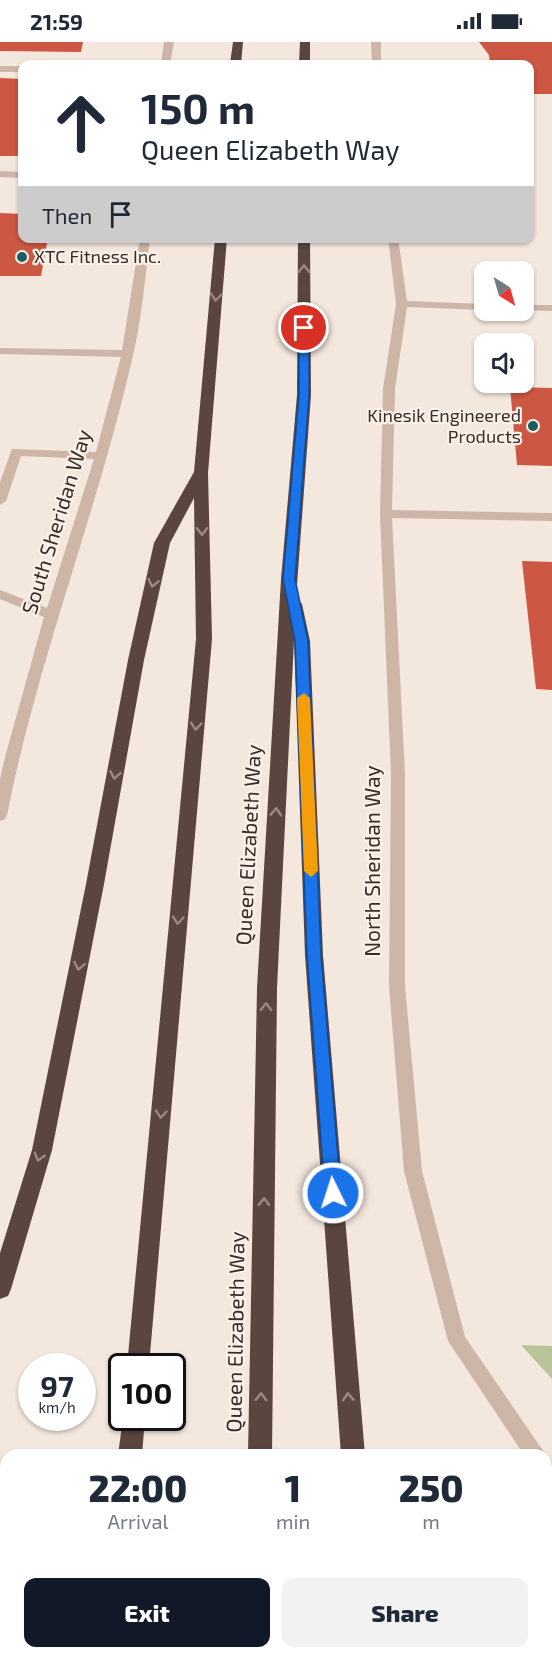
<!DOCTYPE html>
<html lang="en">
<head>
<meta charset="utf-8">
<style>
  body { margin:0; font-family:"Exo 2",sans-serif; background:#f2f2f3; color:#1f2937; height:100vh; display:flex; flex-direction:column; font-size:22px; white-space:nowrap }
  * { box-sizing:border-box; margin:0 }
  p { font-size:20px; color:#747a83 }
  .icon { flex:none; width:33px; height:33px; fill:none; stroke:currentColor; stroke-width:2; stroke-linecap:round; stroke-linejoin:round }
  .map { position:relative; flex:1; overflow:hidden }
  .panel { position:absolute; left:0px; top:1407px; width:552px; height:210px; display:flex; flex-direction:column; background:#fff; border-radius:18px 18px 0 0; box-shadow:0 2px 4px #0004 }
  .panel>* { flex:none }
  .guide { position:absolute; left:18px; top:18px; width:516px; height:183px; border-radius:12px; box-shadow:0 2px 4px #0004; background:#fff; color:#1f2937; overflow:hidden }
  .needle { width:39px; rotate:143deg }
  .fabs { position:absolute; left:474px; top:219px; display:grid; gap:12px }
  .fabs a { display:grid; place-items:center; width:60px; height:60px; border-radius:12px; background:#fff; box-shadow:0 2px 4px #0004; font-size:30px }
  .speed { position:absolute; left:18px; top:1311px; display:flex; gap:12px; font-size:30px; font-weight:700; text-align:center }
  .speed>* { display:grid; place-content:center; width:78px; height:78px; border-radius:50%; background:#fff; box-shadow:0 2px 4px #0004; line-height:1 }
  .speed small { font-size:15px; font-weight:400 }
  .speed .limit { border:3px solid #111; border-radius:9px; background:#fff; color:#111 }
  .pin { position:absolute; display:grid; place-items:center; width:51px; height:51px; color:#fff; margin:-26px; border:3px solid #fff; border-radius:50%; box-shadow:0 2px 6px #0007 }
  .me { position:absolute; width:66px; margin:-33px; rotate:356deg; stroke-linejoin:round; filter:drop-shadow(0 0 4px #0008) }
  .turn { display:flex; align-items:center; gap:21px; height:126px; padding:0 24px; font-size:27px }
  .turn .icon { width:78px; height:78px; stroke-width:2.5 }
  .turn b { display:block; font-size:42px; line-height:51px }
  .then { display:flex; align-items:center; height:57px; padding:0 24px; background:#0003; gap:12px; font-size:22px }
  .eta { display:flex; justify-content:space-evenly; align-items:center; height:102px; text-align:center }
  .eta b { font-size:36px; font-weight:800; line-height:42px }
  .action { display:flex; gap:12px; margin-top:auto; padding:12px 24px }
  .action a { flex:1; height:69px; border-radius:12px; background:#111827; color:#fff; font-size:24px; font-weight:800; line-height:69px; text-align:center }
  .action a+a { background:#f2f2f3; color:#1f2937 }
  .status { display:flex; justify-content:space-between; align-items:center; height:42px; padding:0 30px; background:#fff; direction:ltr }
  .status svg { height:16px; fill:currentColor }
  .map>svg:first-child { display:block }
</style>
</head>
<body>
<div class="status"><b>21:59</b><svg viewBox="0 0 49 12"><path d="M0 12V9h3v3zM5 12V6h3v6zM10 12V3h3v9zM15 12V0h3v12zM26 1h20v11H26zM47 4h2v5h-2z"/></svg></div>
<div class="map">
<svg width="552" height="1617" viewBox="0 0 552 1617">
  <rect width="100%" height="100%" fill="#f4e7dd"/>
  <path fill="#bac49b" d="M521,1303l31,1v33z
    M546,1579l6,8v30h-116l-1,-6h111z"/>
  <path fill="#cc5742" d="M0,0h83l-2,10 -81,-1z
    M479,0h73v52h-22v-30h-40l-1,-9z
    M0,36l22,1v77h-22z
    M0,171l22,1v24h26l-7,38h-41z
    M510,345l42,1v78l-35,-1z
    M522,519l30,1v128l-16,-1z"/>
  <g fill="none" stroke-linecap="round" stroke-linejoin="round">
    <path fill="#cdb5a7" fill-rule="evenodd" d="M164,0h10l-4,22h-9z
      M371,0h10v22h-9z
      M0,24h22v6h-22z
      M0,129l22,1v6l-22,-1z
      M140,196h10c-5,39 -8,80 -17,117 -35,155 -95,303 -126,460l-2,4 -5,2v-42l5,-22 39,-140 -44,-18v-9l47,18 47,-149 -73,-3 -15,45 -6,4v-23l12,-33 84,3 25,-95 -121,-3v-6l122,2z
      M388,196h10l9,63 77,3v6l-77,-3 -12,82 -3,121 160,3v8l-160,-3 13,256v212l17,185 43,166 81,118h-22l-76,-114 -44,-170 -15,-185 2,-212 -11,-260 3,-125 13,-85z
      M524,263h28v6l-31,-1h3z
      M546,1418l6,3v26l-6,-3z"/>
    <path fill="#5a453f" fill-rule="evenodd" d="M233,0h10l-2,22h-11z
      M300,0h10v22h-11z
      M215,196h12l-19,235 4,166 -63,727h-22l69,-727 -2,-141 -24,45 -26,117 -40,224 -52,266 -41,139 -3,7 -8,3v-46l32,-103 54,-266 42,-224 26,-117 40,-71z
      M298,196h12l1,157 -15,204 6,5 8,37 13,314 42,500h-24l-36,-500 -11,-315 -17,348 -5,467h-24l9,-467 24,-409 16,-184z
      M123,1376h22l-3,37h-24z
      M101,1611h24v6h-26z
      M245,1611h24l1,6h-26z
      M356,1611h24l2,6h-26z"/>
  </g>
  <defs><path id="oneway-chevron" d="M-2-3.5L2.5 0L-2 3.5" fill="none" stroke-width="1.6" stroke-linecap="round" stroke-linejoin="round" transform="scale(1.5)"/></defs>
  <g stroke="#9a8a83">
    <use href="#oneway-chevron" transform="translate(304 227) rotate(-90)"/>
    <use href="#oneway-chevron" transform="translate(216 255) rotate(95)"/>
    <use href="#oneway-chevron" transform="translate(202 489) rotate(89)"/>
    <use href="#oneway-chevron" transform="translate(153 541) rotate(102)"/>
    <use href="#oneway-chevron" transform="translate(196 684) rotate(95)"/>
    <use href="#oneway-chevron" transform="translate(115 733) rotate(100)"/>
    <use href="#oneway-chevron" transform="translate(276 770) rotate(-87)"/>
    <use href="#oneway-chevron" transform="translate(178 878) rotate(95)"/>
    <use href="#oneway-chevron" transform="translate(79 924) rotate(101)"/>
    <use href="#oneway-chevron" transform="translate(266 965) rotate(-89)"/>
    <use href="#oneway-chevron" transform="translate(161 1072) rotate(95)"/>
    <use href="#oneway-chevron" transform="translate(39 1115) rotate(106)"/>
    <use href="#oneway-chevron" transform="translate(264 1160) rotate(-89)"/>
    <use href="#oneway-chevron" transform="translate(261 1355) rotate(-89)"/>
    <use href="#oneway-chevron" transform="translate(348 1355) rotate(-94)"/>
  </g>
  <path fill="#1a73e8" stroke="#114b97" stroke-width="1.5" d="M304,283l5,3v67l-14,184 13,62 13,314 20,238 -3,5 -5,2 -6,-2 -2,-5 -18,-238 -12,-314 -12,-62 16,-184v-67z"/>
  <path fill="#f59e0b" d="M304,651l6,5 8,173 -7,6 -7,-6 -7,-173z"/>
  <g fill="#1b5d5c" stroke="#fbf1e9" stroke-width="2">
    <circle cx="22" cy="215" r="6"/>
    <circle cx="533" cy="384" r="6"/>
  </g>
  <g text-anchor="middle" stroke-width="4.5" stroke-linejoin="round" paint-order="stroke">
    <g font-size="18" fill="#392c28" stroke="#fbf1e9" text-anchor="start">
      <text x="34" y="221">XTC Fitness Inc.</text>
      <text x="521" y="380" text-anchor="end">Kinesik Engineered<tspan x="521" dy="21">Products</tspan></text>
    </g>
    <g font-size="21" fill="#392c28" stroke="#fbf1e9">
      <text transform="translate(57 480) rotate(-73)" y="7">South Sheridan Way</text>
      <text transform="translate(249 803) rotate(-87)" y="7">Queen Elizabeth Way</text>
      <text transform="translate(373 819) rotate(-90)" y="7">North Sheridan Way</text>
      <text transform="translate(236 1290) rotate(-89)" y="7">Queen Elizabeth Way</text>
    </g>
  </g>
</svg>
<div class="fabs">
<a><svg class="needle" viewBox="-14 -14 28 28"><path d="M0-13l5 13h-10z" fill="#e53935"/><path d="M0 13l5-13h-10z" fill="#747a83"/></svg></a>
<a><svg class="icon" aria-label="sound" viewBox="0 0 24 24"><path d="M4 9h4l5-4v14l-5-4H4zM17 9q2 3 0 6"/></svg></a>
</div>
<div class="speed"><div>97<small>km/h</small></div><div class="limit">100</div></div>
<div class="pin" style="left:304px;top:286px;background:#d93025"><svg class="icon" aria-label="arrive" viewBox="0 0 24 24"><path d="M6 21V4h12l-3 4 3 4H6"/></svg></div>
<svg class="me" style="left:333px;top:1151px" viewBox="-20 -20 40 40"><circle r="17" fill="#1a73e8" stroke="#fff" stroke-width="3"/><path d="M0-11L8 9 0 5-8 9z" fill="#fff"/></svg>
<div class="guide">
<div class="turn"><svg class="icon" aria-label="ahead" viewBox="0 0 24 24"><path d="M12 20V5M6 11l6-6 6 6"/></svg><div><b>150 m</b>Queen Elizabeth Way</div></div>
<div class="then">Then<svg class="icon" aria-label="arrive" viewBox="0 0 24 24"><path d="M6 21V4h12l-3 4 3 4H6"/></svg></div>
</div>
<section class="panel">
<div class="eta">
<div><b>22:00</b><p>Arrival</p></div>
<div><b>1</b><p>min</p></div>
<div><b>250</b><p>m</p></div>
</div>
<div class="action"><a>Exit</a><a>Share</a></div>
</section>
</div>
</body>
</html>
